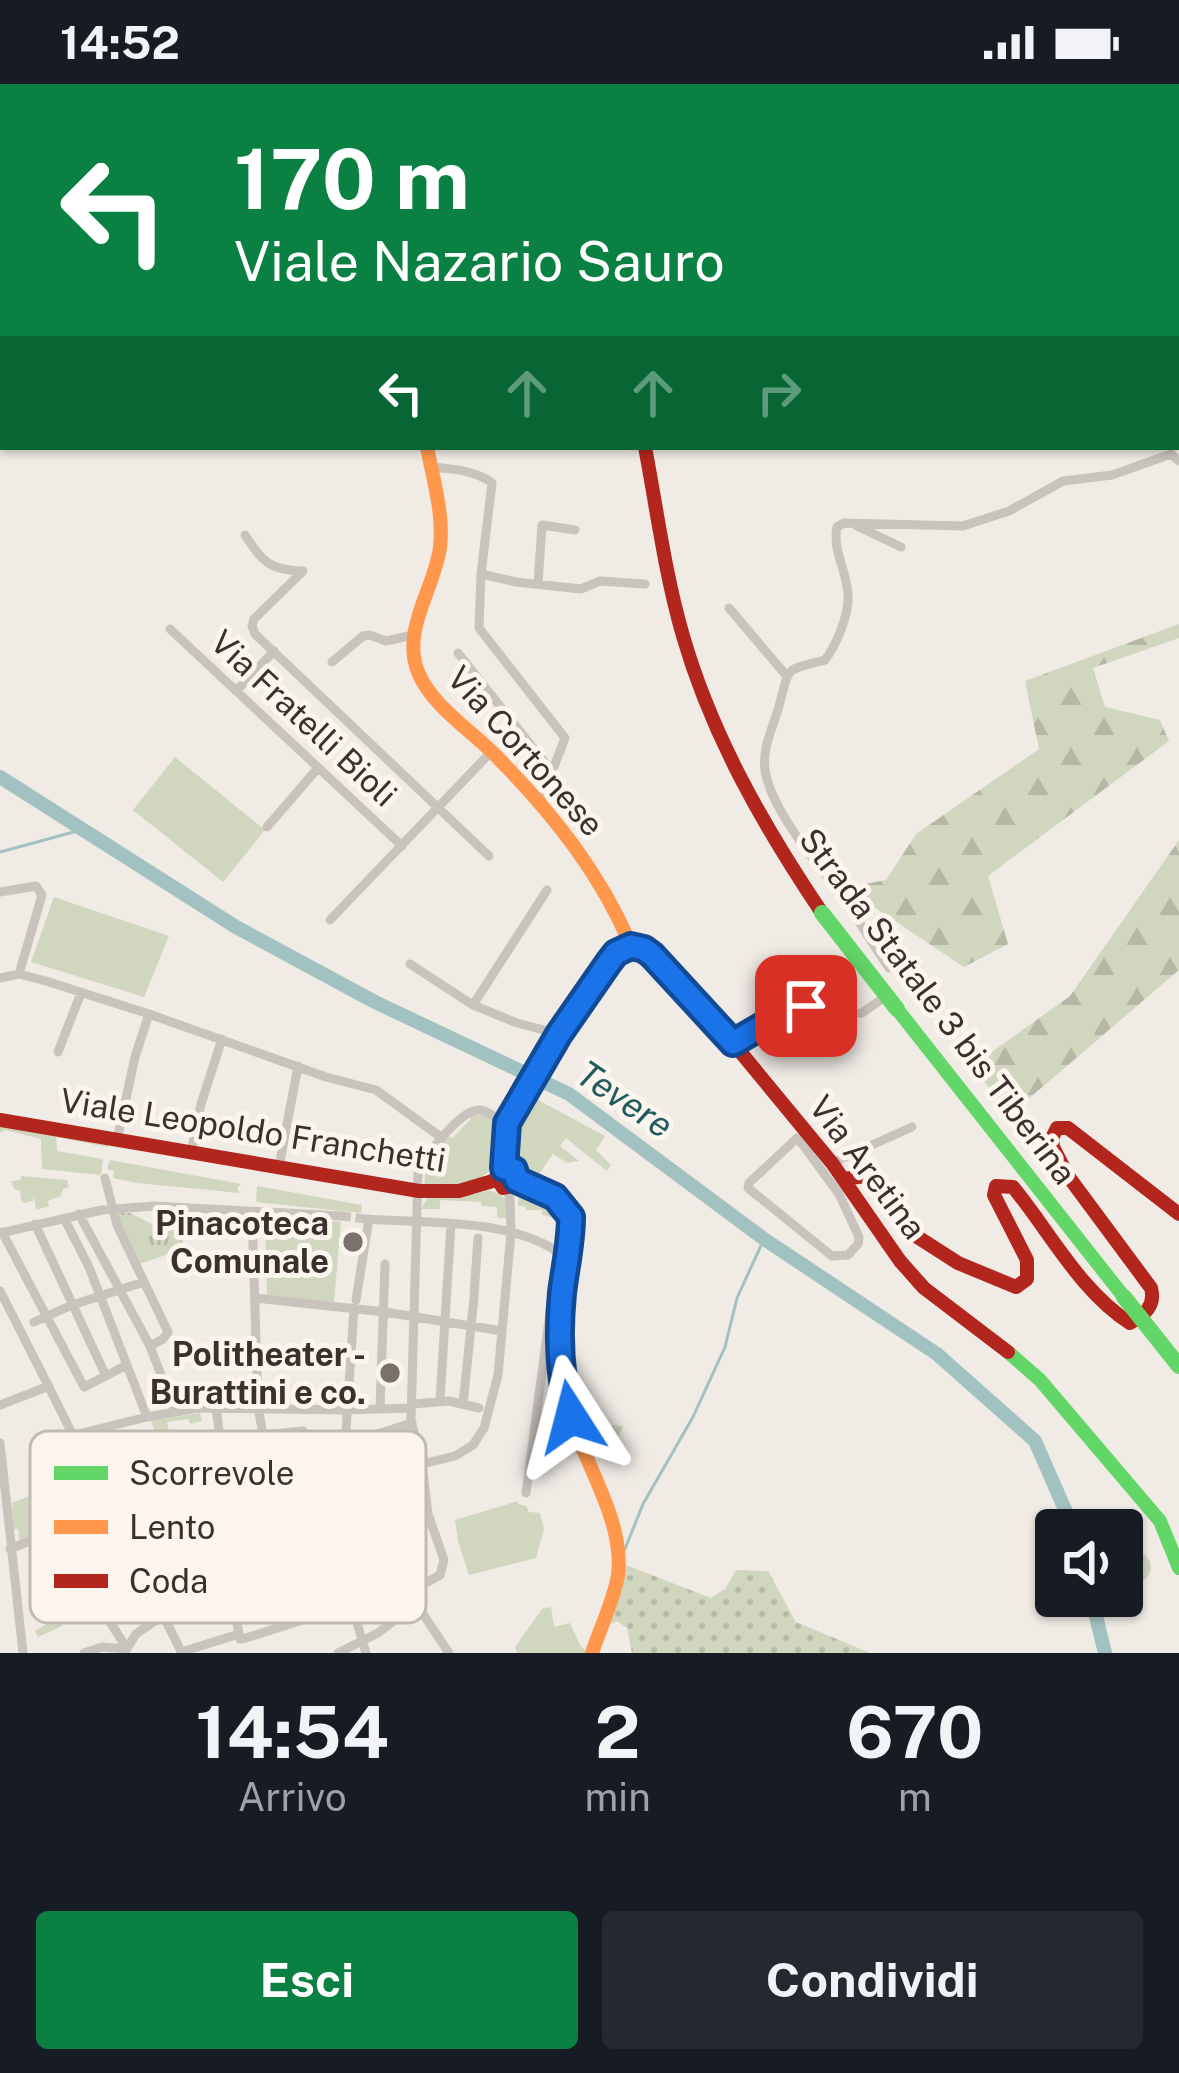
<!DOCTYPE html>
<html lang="it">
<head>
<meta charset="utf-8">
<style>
  body { margin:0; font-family:"Public Sans",sans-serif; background:#242831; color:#f1f3f6; height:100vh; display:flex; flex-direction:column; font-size:45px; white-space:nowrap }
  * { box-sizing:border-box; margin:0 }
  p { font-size:39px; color:#9ea1a6 }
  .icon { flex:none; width:66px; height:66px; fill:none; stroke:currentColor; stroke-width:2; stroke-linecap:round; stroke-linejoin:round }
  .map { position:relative; height:1569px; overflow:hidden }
  .sheet { display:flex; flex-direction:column; background:#171b24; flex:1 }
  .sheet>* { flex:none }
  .top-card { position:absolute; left:0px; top:0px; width:1179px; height:366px; box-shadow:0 3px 9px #0004; background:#0b8043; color:#fff; overflow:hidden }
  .tools { position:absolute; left:1035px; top:1425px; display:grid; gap:24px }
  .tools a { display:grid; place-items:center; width:108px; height:108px; border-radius:12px; background:#171b24; box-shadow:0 3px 9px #0004; font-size:60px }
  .pin { position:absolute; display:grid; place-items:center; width:102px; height:102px; color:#fff; margin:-51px; border-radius:24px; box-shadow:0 6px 18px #0006 }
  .me { position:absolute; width:132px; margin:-66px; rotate:351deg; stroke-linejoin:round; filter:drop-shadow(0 0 9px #0008) }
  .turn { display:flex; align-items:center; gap:42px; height:252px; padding:0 36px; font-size:54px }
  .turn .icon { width:156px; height:156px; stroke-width:2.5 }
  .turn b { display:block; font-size:84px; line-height:102px }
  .lanes { display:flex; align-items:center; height:114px; padding:0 36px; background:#0003; justify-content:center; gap:60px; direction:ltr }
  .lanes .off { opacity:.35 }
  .eta { display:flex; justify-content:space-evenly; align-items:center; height:204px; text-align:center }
  .eta b { font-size:72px; font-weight:700; line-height:84px }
  .cta { display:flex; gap:24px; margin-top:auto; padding:24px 36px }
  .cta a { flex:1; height:138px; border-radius:12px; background:#0b8043; color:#fff; font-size:48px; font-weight:700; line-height:138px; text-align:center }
  .cta a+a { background:#242831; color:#f1f3f6 }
  .status { display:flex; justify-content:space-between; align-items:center; height:84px; padding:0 60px; background:#171b24; direction:ltr }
  .status svg { height:33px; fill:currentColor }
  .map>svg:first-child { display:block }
</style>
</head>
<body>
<div class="status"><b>14:52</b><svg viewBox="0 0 49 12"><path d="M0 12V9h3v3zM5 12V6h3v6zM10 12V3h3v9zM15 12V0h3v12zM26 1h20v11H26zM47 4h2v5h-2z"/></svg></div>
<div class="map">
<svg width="1179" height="1569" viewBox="0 0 1179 1569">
  <defs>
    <pattern id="grass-tufts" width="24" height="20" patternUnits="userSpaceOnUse" patternTransform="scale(3)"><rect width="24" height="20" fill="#d1d6bf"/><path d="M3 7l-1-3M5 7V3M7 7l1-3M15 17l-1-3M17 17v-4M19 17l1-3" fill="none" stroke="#b4b8a4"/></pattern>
    <pattern id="forest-firs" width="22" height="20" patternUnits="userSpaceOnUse" patternTransform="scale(3)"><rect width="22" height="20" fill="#d1d6bf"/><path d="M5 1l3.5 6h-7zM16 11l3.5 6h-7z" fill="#b4b8a4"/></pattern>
    <pattern id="park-dots" width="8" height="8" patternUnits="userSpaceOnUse" patternTransform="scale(3)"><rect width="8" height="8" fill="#d1d6bf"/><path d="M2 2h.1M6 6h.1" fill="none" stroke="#b4b8a4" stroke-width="1.8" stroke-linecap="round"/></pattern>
  </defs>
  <rect width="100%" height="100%" fill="#f0ebe5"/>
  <path fill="url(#grass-tufts)" d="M119,1129h11l24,12 20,-2 8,6 1,14 -11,10 -33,11 -23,-47z"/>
  <path fill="url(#forest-firs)" d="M1179,540v14l-86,30 12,39 55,13 9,21 -181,135 20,68 -44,23 -102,-68 3,-15 21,-4 30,-46 123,-85 -14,-68z
    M1179,756v130l-167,143 -41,-46 99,-71z"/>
  <path fill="url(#park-dots)" d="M613,1476l98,38 14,-9 11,-19 32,1 28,51 74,31h-238l-5,-25 -10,-7 -6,3 5,-25z"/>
  <path fill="#d1d6bf" d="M175,673l90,73 -42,52 -90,-72z
    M54,813l115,39 -25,61 -113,-35z
    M538,1016l67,36 -9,14 15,15 -4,6 -41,-33 -6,8 19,15 -12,2 -14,-9 -16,23 8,7 -1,2c-41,-19 -39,-49 -19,-84z
    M481,1031l23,10c-1,9 0,22 -4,30 -14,32 -47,32 -76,32l2,-23 22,-28 4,2 19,-19 -1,-3z
    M0,1041l109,17 -2,5 -51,-10 1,14 46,8 -2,16 -59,-6 -1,-30 -36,-9 -5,3z
    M110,1076l131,24 -4,4 3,5 -103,-10 -24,-5 1,-7 -7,-2z
    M21,1092l46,4 2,7 -6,2 -2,7 -13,5 1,5 -13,4 -2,-15 -1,6 -9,2 -3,-3 -1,-9 -6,-2 -3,-8 10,-1z
    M257,1102l105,19 -1,8 -105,-11z
    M490,1106l17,9v19h-10v-11l-15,-1 -1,-4 -41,-2v9h-19l8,-13 46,-2z
    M524,1107l17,2 25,24 -4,33 -3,-1c4,-18 4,-31 -17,-34v-5h-16l-1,-4h-7l1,-10z
    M265,1136l60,6 2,-6 14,2 -7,80 -67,-6z
    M564,1221h9l-4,45 17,73 37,3 -9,21 -65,-9 11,-74z
    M200,1329l2,8 -12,3 -2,-5 -21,3 6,32 3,1 2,8 -10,3 -17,-45z
    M48,1404l12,22 -9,8 3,11 -34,14 -2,-14 -5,1 -1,-27z
    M518,1417v3l8,2 3,6 11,1 4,16 -8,29 -67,17 -11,-34 -3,-21z
    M1121 1483a15 15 0 1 1 30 0a15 15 0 1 1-30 0Z
    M67,1497l2,4 4,-3 12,21 -7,4 3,5 -20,11 1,3 -24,11 -3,-6 24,-14 -3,-9 2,-2 -8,-18z
    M551,1523l3,20 16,-4 11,24 8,6h-72l-2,-6 27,-38z"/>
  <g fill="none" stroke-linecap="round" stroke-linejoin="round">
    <path stroke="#a1c2c1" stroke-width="3" d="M0,768l81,-22
      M625,1465l18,-45 50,-87 32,-70 12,-49 27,-59"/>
    <path stroke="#a1c2c1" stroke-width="14" d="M76,3l2,-3
      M0,87l3,-3
      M0,693l236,150 139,75 194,92 195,145 173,115 98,87 39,89
      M1091,1512l14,57"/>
    <path stroke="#ccc6c0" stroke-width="9" stroke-dasharray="9 4.5" stroke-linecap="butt" d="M342,1132l24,3"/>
    <path stroke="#c9c3be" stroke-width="9" d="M440,0v3
      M561,0v3
      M615,0v3
      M23,3l1,-3
      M0,32l3,-3
      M431,383c20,2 45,3 61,16l-11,91 -2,54 86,110 -25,65
      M857,442l44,21
      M245,451c18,27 24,35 58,36l-49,48 -2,7 3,8 234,222
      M481,490l35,8 65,7 19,-8 45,3
      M538,500l4,-59 33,5
      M729,524l56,66
      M170,545l232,217
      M458,569l95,120
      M332,578l31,-26 7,-1 16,6 27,-6
      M236,607l38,-40
      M267,743l51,-59
      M0,808l36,-6 6,9 -23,79
      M330,836l162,-169
      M410,880l63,41 44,18 42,11
      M889,884c-14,-20 -27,-42 -41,-63 -25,-35 -77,-93 -83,-135 -3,-23 8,-42 14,-64 11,-39 4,-36 46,-46 12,-16 24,-45 23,-65 -1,-24 -16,-45 -11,-68l7,-4 119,3 46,-15 54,-30 49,-6 59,-21 8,7
      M0,894l19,-4 27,7 103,33 177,63 50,13 66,48
      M473,921l74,-115
      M733,959l62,-35 23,-1 29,7 15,-1 17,-12
      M58,968l23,-59
      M117,1056l18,-83 14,-43
      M803,1061l-6,-7 -48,45 -1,5 84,68 16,-1 10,-11 1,-7 -20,-43 -36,-49 8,-8
      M191,1069l10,-49 21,-65
      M832,1079l80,-36
      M279,1083l19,-101
      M105,1094l12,47 51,107 -5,7 -13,7
      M252,1127l6,196 15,82
      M79,1130l71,132 25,66
      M64,1134l25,49 58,150
      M366,1135c61,5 153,-2 201,40
      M35,1140l71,152
      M2,1148l82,155 41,-21
      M0,1149l102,-23 52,-4 188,10
      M0,1207c62,120 121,242 182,362
      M474,1212l4,-58
      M255,1214l130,14 117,19
      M356,1216l13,-81
      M34,1238l38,-17 72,-23
      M440,1316l11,-176
      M412,1320l37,-3 30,7
      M463,1320l11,-106
      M0,1321l49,-19
      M216,1323l5,39 7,26
      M380,1325l5,-145
      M74,1351l73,-18 51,-9 148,2 65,-2
      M0,1359l23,210
      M221,1362l41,-11 41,-4
      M94,1390l53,-24
      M223,1390l44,-12 53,-10 92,-29
      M526,1409l26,-196 11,-4
      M105,1412l60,-27 59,-12
      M241,1413l18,44
      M141,1424l14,33 87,-44 180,-33 33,-8 18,-11 11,-17 14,-53 13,-142 -1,-34 -3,-11
      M117,1434l104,-43
      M162,1454l21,42 41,-17 57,-33 43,-10
      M62,1461l38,-23
      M10,1465l43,-18 74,118
      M291,1483l15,51
      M345,1496v-20l5,-40 -5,-75 9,-136
      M415,1518l34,51
      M352,1522l14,47
      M346,1523l62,-14 32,-18 4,-15 -16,-46 -6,-50 -11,-44 7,-247c5,-15 43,-65 62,-63 8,1 19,10 27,13
      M234,1524l5,26
      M181,1568l58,-18 1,5 6,-1 94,-30
      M84,1569l18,-6 25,2
      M124,1569l12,-19 26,-18
      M338,1569l40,-20 38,-29"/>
    <path stroke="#63d668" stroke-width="14" d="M897,925l227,288
      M1008,1268l32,28 120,141 19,47"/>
    <path stroke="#ff974d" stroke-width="14" d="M427,363c6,32 17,67 13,100 -5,41 -39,83 -22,125 14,35 56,60 81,87 54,55 102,115 132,187
      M517,1096l38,17 16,20c-6,54 -15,111 -9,165 7,62 64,130 56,193 -4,25 -18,53 -26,78"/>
    <path stroke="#b3261e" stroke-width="14" d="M364,0v3
      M578,0l1,3
      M645,363c12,63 20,127 38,189 29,100 81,191 139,277
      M0,1036l419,71h40l37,-11
      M844,1095l21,-3 51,60 42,27 58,24 11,-8v-19l-33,-65 2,-9 17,1c37,45 67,104 117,136 14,-8 26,-17 21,-35l-83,-112 -15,-29 -1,-9 5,-10h11l111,86
      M517,1096l-4,6 -10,2 -7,-11c9,-18 5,-36 11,-54 10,-29 88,-155 112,-171 12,-9 23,-4 34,3l80,88 99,120 68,98 24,27 84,64"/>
    <path stroke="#63d668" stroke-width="16" d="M822,829l75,96
      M1124,1213l55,69"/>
  </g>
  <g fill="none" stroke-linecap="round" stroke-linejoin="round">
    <g stroke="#114b97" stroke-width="30">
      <path id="route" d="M571,1333c-12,-40 -13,-83 -9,-124 3,-25 9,-50 9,-76l-16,-20 -38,-17 -3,-10 -10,-2 3,-45 52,-89 50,-72 7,-9 15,-7 13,3 8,6 81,88 55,-32 18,-5"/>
    </g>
    <use href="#route" stroke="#1a73e8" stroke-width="21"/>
  </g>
  <g fill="#7a716c" stroke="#fbf5ee" stroke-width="4.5">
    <circle cx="353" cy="1158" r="12"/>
    <circle cx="390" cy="1289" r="12"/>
  </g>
  <g text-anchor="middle" stroke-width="10" stroke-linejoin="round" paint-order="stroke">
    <g font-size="33" fill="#3b302b" stroke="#fbf5ee">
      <text transform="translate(304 634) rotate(43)" y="12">Via Fratelli Bioli</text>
      <text transform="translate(526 667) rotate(48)" y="12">Via Cortonese</text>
      <text transform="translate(938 922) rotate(53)" y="12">Strada Statale 3 bis Tiberina</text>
      <text transform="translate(253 1046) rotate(9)" y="12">Viale Leopoldo Franchetti</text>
      <text transform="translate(868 1083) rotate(53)" y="12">Via Aretina</text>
    </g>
    <g font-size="33" font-weight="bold" fill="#3b302b" stroke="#fbf5ee" text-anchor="end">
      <text x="329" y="1151">Pinacoteca<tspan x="329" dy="38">Comunale</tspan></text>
      <text x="366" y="1282">Politheater -<tspan x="366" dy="38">Burattini e co.</tspan></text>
    </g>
    <g font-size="36" font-style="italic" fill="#1f5a5e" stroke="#fbf5ee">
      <text transform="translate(625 1015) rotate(34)" y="13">Tevere</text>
    </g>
  </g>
  <rect x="30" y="1347" width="396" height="192" rx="18" fill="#fbf5ee" stroke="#c1bab4" stroke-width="3"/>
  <rect x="54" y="1382" width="54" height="14" fill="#63d668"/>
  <rect x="54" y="1436" width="54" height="14" fill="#ff974d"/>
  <rect x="54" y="1490" width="54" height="14" fill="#b3261e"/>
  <g font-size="33" fill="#3b302b">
    <text x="129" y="1401">Scorrevole</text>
    <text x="129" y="1455">Lento</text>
    <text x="129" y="1509">Coda</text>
  </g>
</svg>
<div class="tools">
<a><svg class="icon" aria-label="sound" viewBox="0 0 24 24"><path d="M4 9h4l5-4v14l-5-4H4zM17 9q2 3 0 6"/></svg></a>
</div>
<div class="pin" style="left:806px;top:922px;background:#d93025"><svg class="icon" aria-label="arrive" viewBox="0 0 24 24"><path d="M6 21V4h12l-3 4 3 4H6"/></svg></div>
<svg class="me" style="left:571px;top:1333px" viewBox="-20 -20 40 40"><path d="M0-17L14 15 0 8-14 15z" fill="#1a73e8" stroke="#fff" stroke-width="4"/></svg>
<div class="top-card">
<div class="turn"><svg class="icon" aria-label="left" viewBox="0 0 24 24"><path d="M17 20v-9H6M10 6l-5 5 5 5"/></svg><div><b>170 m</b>Viale Nazario Sauro</div></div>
<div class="lanes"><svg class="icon" aria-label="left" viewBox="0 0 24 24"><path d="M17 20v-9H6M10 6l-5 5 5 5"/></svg><svg class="icon off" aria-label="ahead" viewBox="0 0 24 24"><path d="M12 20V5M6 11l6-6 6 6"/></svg><svg class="icon off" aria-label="ahead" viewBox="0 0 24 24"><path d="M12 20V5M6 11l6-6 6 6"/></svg><svg class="icon off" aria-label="right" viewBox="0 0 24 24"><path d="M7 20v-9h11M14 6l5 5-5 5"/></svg></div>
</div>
</div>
<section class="sheet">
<div class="eta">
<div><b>14:54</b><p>Arrivo</p></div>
<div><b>2</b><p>min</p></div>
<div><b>670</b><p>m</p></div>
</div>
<div class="cta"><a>Esci</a><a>Condividi</a></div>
</section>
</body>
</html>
